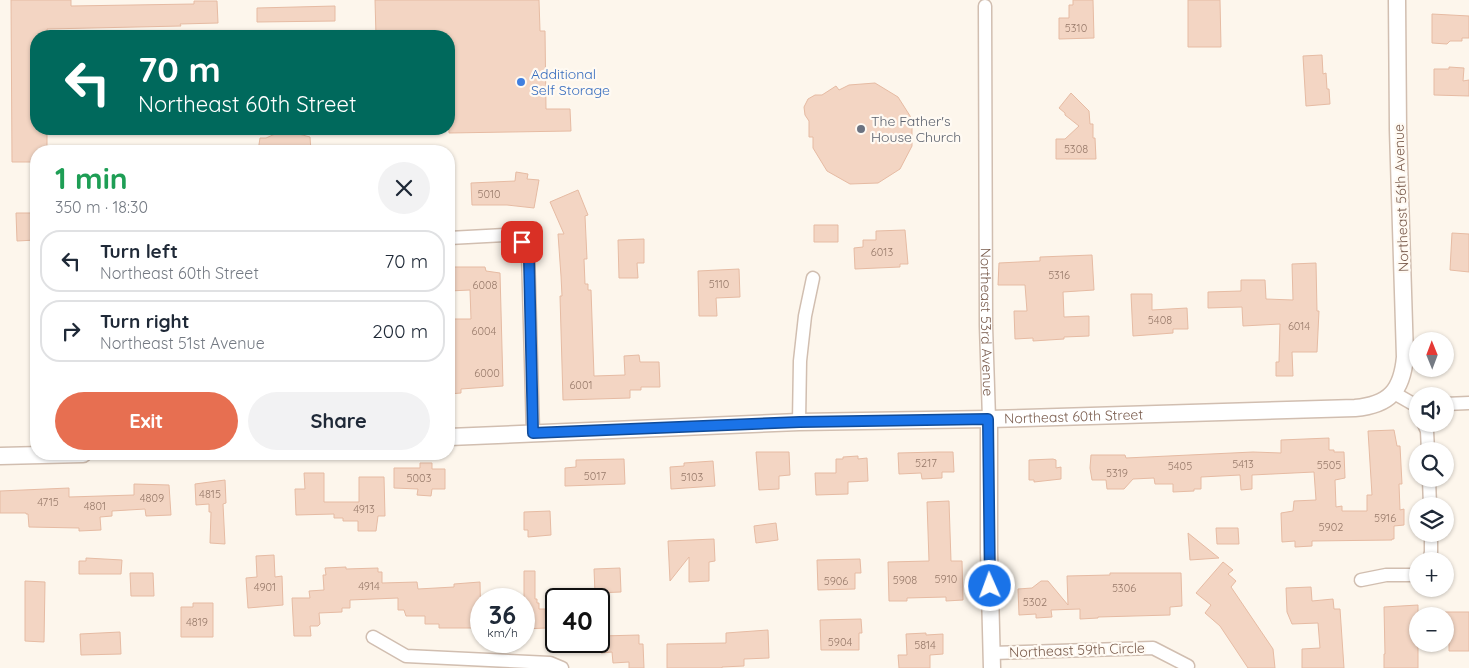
<!DOCTYPE html>
<html lang="en">
<head>
<meta charset="utf-8">
<style>
  body { margin:0; font-family:Quicksand,sans-serif; background:#f2f2f3; color:#1f2937; height:100vh; display:flex; flex-direction:column; font-size:19px; white-space:nowrap }
  * { box-sizing:border-box; margin:0 }
  p { font-size:16px; color:#747a83 }
  .icon { flex:none; width:28px; height:28px; fill:none; stroke:currentColor; stroke-width:2; stroke-linecap:round; stroke-linejoin:round }
  .map { position:relative; flex:1; overflow:hidden }
  .side { position:absolute; left:30px; top:145px; width:425px; height:315px; display:flex; flex-direction:column; background:#fff; border-radius:20px; box-shadow:0 1px 4px #0004 }
  .side>* { flex:none }
  .guide { position:absolute; left:30px; top:30px; width:425px; height:105px; border-radius:20px; box-shadow:0 1px 4px #0004; background:#00695c; color:#fff; overflow:hidden }
  .needle { width:32px; rotate:359deg }
  .fabs { position:absolute; left:1409px; top:332px; display:grid; gap:10px }
  .fabs a { display:grid; place-items:center; width:45px; height:45px; border-radius:50%; background:#fff; box-shadow:0 1px 4px #0004; font-size:25px }
  .speed { position:absolute; left:470px; top:588px; display:flex; gap:10px; font-size:25px; font-weight:700; text-align:center }
  .speed>* { display:grid; place-content:center; width:65px; height:65px; border-radius:50%; background:#fff; box-shadow:0 1px 4px #0004; line-height:1 }
  .speed small { font-size:12px; font-weight:400 }
  .speed .limit { border:2px solid #111; border-radius:8px; background:#fff; color:#111 }
  .pin { position:absolute; display:grid; place-items:center; width:42px; height:42px; color:#fff; margin:-21px; border-radius:10px; box-shadow:0 2px 8px #0006 }
  .me { position:absolute; width:55px; margin:-28px; rotate:358deg; stroke-linejoin:round; filter:drop-shadow(0 0 4px #0008) }
  .turn { display:flex; align-items:center; gap:18px; height:105px; padding:0 25px; font-size:22px }
  .turn .icon { width:65px; height:65px; stroke-width:2.5 }
  .turn b { display:block; font-size:35px; line-height:42px }
  .round { display:grid; place-items:center; flex:none; width:52px; height:52px; border-radius:26px; background:#f2f2f3 }
  .overview { display:flex; align-items:center; justify-content:space-between; height:85px; padding:0 25px }
  h1 { font-size:30px; font-weight:700; line-height:38px; color:#1e9e55 }
  .cta { display:flex; gap:10px; margin-top:auto; padding:10px 25px }
  .cta a { flex:1; height:58px; border-radius:30px; background:#e76f51; color:#fff; font-size:20px; font-weight:700; line-height:58px; text-align:center }
  .cta a+a { background:#f2f2f3; color:#1f2937 }
  ul { padding:0; list-style:none }
  li { display:flex; align-items:center; gap:15px; height:62px; margin:0 10px 8px; padding:0 15px; border:2px solid #e0e1e3; border-radius:20px }
  li div { flex:1 }
  li b { display:block; font-size:19px }
  li em { font-style:normal }
  .map>svg:first-child { display:block }
</style>
</head>
<body>
<div class="map">
<svg width="1469" height="668" viewBox="0 0 1469 668">
  <rect width="100%" height="100%" fill="#fdf6ec"/>
  <path fill="#f3d5c3" stroke="#e6bba3" d="M11,0h60v6l123,-2v-3h23l1,22 -38,1 1,2 -134,3 1,7h-12v93h11v22h-11v11h-24z
    M375,0h164l1,31h5l1,78h24l1,22 -122,2v-97h-73z
    M1073,0h20l1,38 -35,1v-21h10v-13h4z
    M1188,0h32l1,47h-33z
    M335,6v15l-78,1v-14z
    M1432,14l37,2v22h-7v3h-12l-3,3 -15,-1z
    M1322,55l1,19 3,-1 1,16h2l1,15 -24,2 -3,-50z
    M1449,67l15,1 -1,13 6,-1v16l-35,-1v-26h15z
    M875,83l23,14 14,22v27l-12,23 -22,14 -28,1 -23,-13 -14,-23v-11h-4v-16l-4,-6 -1,-8 4,-8 7,-4h7l14,-9 3,4 10,-5z
    M1071,93l18,18 1,13h3v14h2l1,21h-40v-20h9l14,-13 -14,-11v-2l-6,-5z
    M284,130l26,7 1,14h-53l2,-13h6z
    M516,172l12,2 -1,5 12,1 -5,28 -27,-3h-35l-1,-22 44,-2z
    M578,190l10,25 -3,1 2,43h-3l1,25h3v6h3l3,86 31,-1 -1,-19 15,-1 1,7h19l1,25h-19v3h-11v8l-67,2 -3,-104h2l-1,-20 -3,-42h6l-14,-32z
    M16,213h20v27l-19,1z
    M814,225h24v17h-24z
    M905,230l3,34h-8v3l-45,2 -1,-21 9,-1v-7h13v-9z
    M1452,233l17,1v38l-19,-2z
    M644,239v24h-7l1,15h-19l-1,-38z
    M1092,255l2,35 -31,2 1,25 25,-1v20l-25,1v2l-31,2v-3l-18,1 -1,-28h13l-2,-26h-27l1,-22 41,-2v-4z
    M1316,263l1,48h2l-2,41h-25l1,24h-17v-14h3l1,-38 -37,2 -1,-19 -34,1v-16l33,-1v-11h24l1,19 27,1 -1,-36z
    M449,267h36l1,4 14,2 3,113 -42,3v4l-12,1v-75h22l-1,-29 -21,1z
    M739,269l1,28 -24,1 1,18h-18l-1,-45z
    M1131,294h21v16l35,-2 1,21h-15v4l-40,3z
    M1394,430l3,16h3l2,38h-3l1,26 4,-1v16l-10,1v13h-2v1l-80,1v5l-17,1v-6l-13,1 -1,-29 12,-2 1,-10 22,-1 -2,-28 -62,3v14l-11,1 -1,-15 -39,2v12h-7v2l-21,1v-8h-18l-1,-6 -21,1 -9,10h-17l-1,-9h-14l-2,-12 1,-13h34l1,3 127,-6 28,1v-13l48,-2v12h5v2h10l1,26 -10,2 1,27 6,-1v5h25v-16h5l-4,-64z
    M756,452h33l1,23 -11,1v13l-20,1z
    M938,452h15l1,20h-12v6l-20,1 -1,-6 -22,1 -1,-21z
    M858,456v3l9,-1 1,23 -20,1v12l-32,1 -1,-22h21v-14h7v-2z
    M624,459l1,25 -60,2v-18l11,-1v-7z
    M1053,459l3,1v8l5,-1v12l-27,3v-2h-5v-20z
    M713,461l2,25 -44,3 -1,-22 14,-1v-3z
    M420,463h12v6h13v20h-13l-1,7 -14,-1 1,-6 -24,-1v-20h26z
    M304,473h20v29h35v-25h25l1,39h-7l-2,15h-18v-10h-15v-3h-9v-4l-38,1 -1,-26h10z
    M225,480l1,23 -3,1 2,40 -15,-1 1,-31h-2v-8l-13,1 -1,-21z
    M134,484l35,1 2,30 -25,1 -1,-7 -33,2v5l-12,1 1,13 -22,1v-3l-50,-1 -1,-13h-2v-1h-26v-22l69,-3v9l65,-2z
    M949,501l2,60h11l1,39 -17,1v-4l-39,1v3h-18l-1,-39 41,-1 -2,-59z
    M550,511l1,24 -23,2v-7h-4v-18z
    M776,523l2,17 -22,3 -2,-17z
    M1216,528h22l1,16h-22z
    M1188,533l31,25 -29,2z
    M714,539l1,22 -6,1v19l-20,1v-25l-19,24 -2,-40z
    M274,555l1,22 7,-1 1,29 -35,3 -2,-30 11,-1 -1,-21z
    M86,558l36,2 -1,14h-42v-13h7z
    M860,559l1,14h-6v16l-37,1 -1,-30z
    M1223,562l10,8 -5,4 8,7 -5,6 42,62 2,19h-27l-28,-42 -15,-13 6,-8 -15,-12z
    M346,567v2l32,-1v4h4v11l35,-1 1,7 36,-2v-3l26,-2 1,46h-42v-4h-14v-8h-19l-2,-6h-6v-12l-48,2v8h-8v4l-23,1 1,11 -2,2h-8l1,10h-17l-2,-38h18l-1,-7 15,-1 -1,-15h3l-1,-7z
    M620,568l1,24 -26,1 -1,-24z
    M524,571h11v28h2v4h2v6h6l1,19 -22,1z
    M130,573h23l1,23h-23z
    M1110,573h71l1,33 -12,1v8l-72,2v1l-18,1v-10l-29,1 1,7 -16,1v-4l-17,1 -1,-26 14,-1 9,-7h7l20,24 -1,-29 43,-1z
    M25,581l20,1 -1,60 -19,-1z
    M1311,587l1,14 21,-2 1,10h6l4,59h-42v-19l18,-1 -2,-25 -26,1 -5,-12 -1,-24z
    M193,603h20v34h-32v-30h12z
    M1418,605v63h-34v-14h1l-1,-47z
    M1445,612h24v39h-20v-11h-4z
    M861,619l1,14h-3v17h-38l-1,-30z
    M768,630l1,28 -25,1v7l-22,1v1h-55v-24l59,-1v-10z
    M120,632l1,22 -40,1 -1,-21z
    M926,633v2l17,-1v20l-13,1v13h-31l-1,-13h9l-1,-21z
    M639,635v9h4l1,24h-15v-6l-16,1 -1,-11 -11,1v-17z"/>
  <g fill="none" stroke-linecap="round" stroke-linejoin="round">
    <g stroke="#d1beb0" stroke-width="15">
      <g id="minor">
        <path id="s1" d="M985,6l1,320 3,93"/>
        <path d="M449,238l56,-3 17,7 6,10 5,181"/>
        <path d="M1394,393l21,12 3,4"/>
        <path d="M1445,404l24,-1"/>
        <path d="M799,422l1,-61 5,-45 8,-38"/>
        <path d="M1424,424l3,7 1,20"/>
        <path d="M1429,479l1,27"/>
        <path d="M1429,561l2,-9v-18"/>
        <path d="M1361,580l25,-5h26l6,-2"/>
        <path d="M373,637l33,19 144,7 12,5"/>
        <path d="M991,653l162,-5 35,18"/>
      </g>
    </g>
    <g stroke="#d1beb0" stroke-width="19">
      <g id="tertiary">
        <path d="M989,419v133l3,116"/>
        <path id="s2" d="M449,437l350,-15 190,-3 366,-11c35,-3 47,-18 50,-51l-7,-227 -1,-130"/>
        <path d="M0,456l83,-2"/>
      </g>
    </g>
    <use href="#minor" stroke="#fff" stroke-width="12"/>
    <use href="#tertiary" stroke="#fff" stroke-width="16"/>
  </g>
  <g fill="none" stroke-linecap="round" stroke-linejoin="round">
    <g stroke="#114b97" stroke-width="12">
      <path id="route" d="M522,242l6,10 1,7 4,174 267,-11 188,-3 2,167"/>
    </g>
    <use href="#route" stroke="#1a73e8" stroke-width="9"/>
  </g>
  <circle fill="#3f7fe0" stroke="#fffaf3" stroke-width="2" cx="521" cy="82" r="5"/>
  <circle fill="#6b7280" stroke="#fffaf3" stroke-width="2" cx="861" cy="129" r="5"/>
  <g text-anchor="middle" stroke-width="4.5" stroke-linejoin="round" paint-order="stroke">
    <g font-size="11" fill="#987a6a">
      <text x="1076" y="32">5310</text>
      <text x="1076" y="153">5308</text>
      <text x="489" y="198">5010</text>
      <text x="882" y="256">6013</text>
      <text x="1059" y="279">5316</text>
      <text x="719" y="288">5110</text>
      <text x="485" y="289">6008</text>
      <text x="1160" y="324">5408</text>
      <text x="1299" y="330">6014</text>
      <text x="484" y="335">6004</text>
      <text x="487" y="377">6000</text>
      <text x="581" y="389">6001</text>
      <text x="926" y="467">5217</text>
      <text x="1243" y="468">5413</text>
      <text x="1329" y="469">5505</text>
      <text x="1180" y="470">5405</text>
      <text x="1117" y="477">5319</text>
      <text x="595" y="480">5017</text>
      <text x="692" y="481">5103</text>
      <text x="419" y="482">5003</text>
      <text x="210" y="498">4815</text>
      <text x="152" y="502">4809</text>
      <text x="48" y="506">4715</text>
      <text x="95" y="510">4801</text>
      <text x="364" y="513">4913</text>
      <text x="1385" y="522">5916</text>
      <text x="1331" y="531">5902</text>
      <text x="946" y="583">5910</text>
      <text x="905" y="584">5908</text>
      <text x="836" y="585">5906</text>
      <text x="369" y="590">4914</text>
      <text x="265" y="591">4901</text>
      <text x="1124" y="592">5306</text>
      <text x="1035" y="606">5302</text>
      <text x="197" y="626">4819</text>
      <text x="840" y="646">5904</text>
      <text x="925" y="649">5814</text>
    </g>
    <g font-size="14" fill="#366cbe" stroke="#fffaf3" text-anchor="start">
      <text x="531" y="79">Additional<tspan x="531" dy="16">Self Storage</tspan></text>
    </g>
    <g font-size="14" fill="#5b616d" stroke="#fffaf3" text-anchor="start">
      <text x="871" y="126">The Father's<tspan x="871" dy="16">House Church</tspan></text>
    </g>
    <g font-size="14" fill="#7a5c4d" stroke="#fffaf3">
      <text transform="translate(1401 198) rotate(-92)" y="5">Northeast 56th Avenue</text>
      <text dy="5" stroke="none"><textPath href="#s1" startOffset="316">Northeast 53rd Avenue</textPath></text>
      <text dy="5" stroke="none"><textPath href="#s2" startOffset="625">Northeast 60th Street</textPath></text>
      <text transform="translate(1077 650) rotate(-2)" y="5">Northeast 59th Circle</text>
    </g>
  </g>
</svg>
<div class="fabs">
<a><svg class="needle" viewBox="-14 -14 28 28"><path d="M0-13l5 13h-10z" fill="#e53935"/><path d="M0 13l5-13h-10z" fill="#747a83"/></svg></a>
<a><svg class="icon" aria-label="sound" viewBox="0 0 24 24"><path d="M4 9h4l5-4v14l-5-4H4zM17 9q2 3 0 6"/></svg></a>
<a><svg class="icon" aria-label="search" viewBox="0 0 24 24"><circle cx="10" cy="10" r="6"/><path d="M15 15l6 6"/></svg></a>
<a><svg class="icon" aria-label="layers" viewBox="0 0 24 24"><path d="M12 4l9 5-9 5-9-5zM3 14l9 5 9-5"/></svg></a>
<a>+</a>
<a>−</a>
</div>
<div class="speed"><div>36<small>km/h</small></div><div class="limit">40</div></div>
<div class="pin" style="left:522px;top:242px;background:#d93025"><svg class="icon" aria-label="arrive" viewBox="0 0 24 24"><path d="M6 21V4h12l-3 4 3 4H6"/></svg></div>
<svg class="me" style="left:990px;top:586px" viewBox="-20 -20 40 40"><circle r="17" fill="#1a73e8" stroke="#fff" stroke-width="3"/><path d="M0-11L8 9 0 5-8 9z" fill="#fff"/></svg>
<div class="guide">
<div class="turn"><svg class="icon" aria-label="left" viewBox="0 0 24 24"><path d="M17 20v-9H6M10 6l-5 5 5 5"/></svg><div><b>70 m</b>Northeast 60th Street</div></div>
</div>
<section class="side">
<div class="overview"><div><h1>1 min</h1><p>350 m · 18:30</p></div><a class="round"><svg class="icon" aria-label="close" viewBox="0 0 24 24"><path d="M6 6l12 12M18 6L6 18"/></svg></a></div>
<ul>
<li><svg class="icon" aria-label="left" viewBox="0 0 24 24"><path d="M17 20v-9H6M10 6l-5 5 5 5"/></svg><div><b>Turn left</b><p>Northeast 60th Street</p></div><em>70 m</em></li>
<li><svg class="icon" aria-label="right" viewBox="0 0 24 24"><path d="M7 20v-9h11M14 6l5 5-5 5"/></svg><div><b>Turn right</b><p>Northeast 51st Avenue</p></div><em>200 m</em></li>
</ul>
<div class="cta"><a>Exit</a><a>Share</a></div>
</section>
</div>
</body>
</html>
